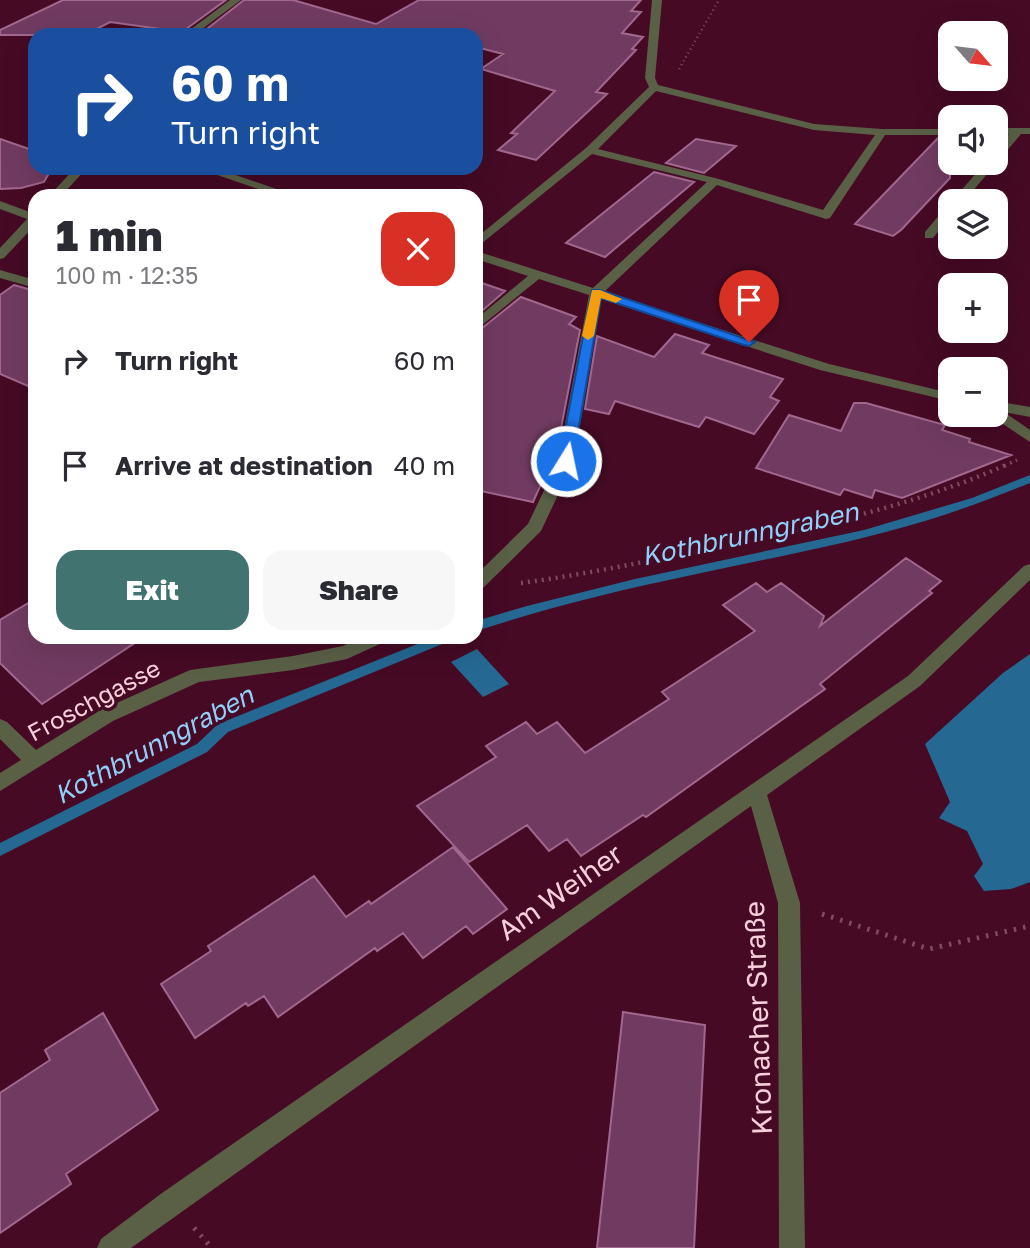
<!DOCTYPE html>
<html lang="en">
<head>
<meta charset="utf-8">
<style>
  body { margin:0; font-family:"Golos Text",sans-serif; background:#f7f7f7; color:#2b2b33; height:100vh; display:flex; flex-direction:column; font-size:26px; white-space:nowrap }
  * { box-sizing:border-box; margin:0 }
  p { font-size:23px; color:#7c7c81 }
  .icon { flex:none; width:38px; height:38px; fill:none; stroke:currentColor; stroke-width:2; stroke-linecap:round; stroke-linejoin:round }
  .map { position:relative; flex:1; overflow:hidden }
  .sheet { position:absolute; left:28px; top:189px; width:455px; height:455px; display:flex; flex-direction:column; background:#fff; border-radius:21px; box-shadow:0 7px 28px #0002 }
  .sheet>* { flex:none }
  .top-card { position:absolute; left:28px; top:28px; width:455px; height:147px; border-radius:21px; box-shadow:0 7px 28px #0002; background:#1a4fa0; color:#fff; overflow:hidden }
  .needle { width:46px; rotate:118deg }
  .fabs { position:absolute; left:938px; top:21px; display:grid; gap:14px }
  .fabs a { display:grid; place-items:center; width:70px; height:70px; border-radius:14px; background:#fff; box-shadow:0 7px 28px #0002; font-size:35px }
  .pin { position:absolute; display:grid; place-items:center; width:60px; height:60px; color:#fff; margin:-72px -30px; border-radius:50% 50% 50% 0; rotate:-45deg; box-shadow:0 0 7px #0007 }
  .pin .icon { rotate:45deg }
  .me { position:absolute; width:77px; margin:-38px; rotate:10deg; stroke-linejoin:round; filter:drop-shadow(0 0 5px #0008) }
  .turn { display:flex; align-items:center; gap:24px; height:147px; padding:0 28px; font-size:32px }
  .turn .icon { width:91px; height:91px; stroke-width:2.5 }
  .turn b { display:block; font-size:49px; line-height:60px }
  .round { display:grid; place-items:center; flex:none; width:74px; height:74px; border-radius:21px; background:#f7f7f7 }
  .head { display:flex; align-items:center; justify-content:space-between; height:119px; padding:0 28px }
  h1 { font-size:42px; font-weight:800; line-height:52px }
  .action { display:flex; gap:14px; margin-top:auto; padding:14px 28px }
  .action a { flex:1; height:80px; border-radius:21px; background:#417470; color:#fff; font-size:28px; font-weight:800; line-height:80px; text-align:center }
  .action a+a { background:#f7f7f7; color:#2b2b33 }
  ul { padding:0; list-style:none }
  li { display:flex; align-items:center; gap:21px; height:105px; padding:0 28px }
  li div { flex:1 }
  li b { display:block; font-size:26px }
  li em { font-style:normal }
  .map>svg:first-child { display:block }
</style>
</head>
<body>
<div class="map">
<svg width="1030" height="1248" viewBox="0 0 1030 1248">
  <rect width="100%" height="100%" fill="#460a24"/>
  <path fill="#256892" d="M477,649l32,35 -26,13 -32,-35z
    M1030,654v228l-19,7 -27,2 -10,-15 9,-12 -16,-33 -28,-13 11,-16 -25,-58 78,-71z"/>
  <g fill="none" stroke-linecap="round" stroke-linejoin="round">
    <path fill="#256892" fill-rule="evenodd" d="M1030,475v8c-35,14 -69,27 -105,38 -76,23 -155,37 -233,54 -73,15 -145,33 -216,56v-10l51,-15 108,-27 229,-49 108,-32z
      M435,637h19l-2,3 -224,92 -21,20 -207,104v-13l197,-99 21,-20z"/>
  </g>
  <path fill="#713b61" stroke="#a1678e" stroke-width="2" d="M63,0h163l-44,32 -72,-10 -25,13h-85v-5z
    M244,0h49l83,24 43,-24h222l-10,11 10,1 -19,21 21,4 -11,12 4,1 -40,42 11,2 -71,66 -38,-10 19,-16 -6,-1 44,-42 -74,-22 22,-15 -27,-7v-12h-277z
    M938,138h12v40l-49,52 -8,6 -38,-12z
    M0,139l35,12v17h17l-8,14 -23,6 -21,1z
    M696,139l40,7 -32,27 -38,-10z
    M654,172l40,10 -89,75 -39,-14z
    M476,281l29,10 -29,25z
    M14,285l21,6v98l-35,-15v-79z
    M521,297l55,20 -7,7 11,6 -23,119 -24,53 -57,-12v-157z
    M675,334l34,11 -7,8 81,26 -13,18 9,4 -25,33 -48,-17 -7,10 -84,-26 -6,13 -24,-5 12,-73 57,21z
    M854,403h12l79,22 -3,5 28,9 -1,3 42,13 -109,43 -27,-8 -3,8 -28,-9 -4,6 -84,-27 33,-53 52,16z
    M906,558l35,23 -12,10 3,2 -112,91 5,5 -179,128 -3,-2 -62,41 -14,-17 -18,12 -22,-26 -58,37 -52,-56 79,-49 -10,-11 40,-24 11,12 20,-12 28,31 84,-54 -7,-7 93,-61 -32,-26 33,-22 11,9 14,-9 43,33 -4,10z
    M35,599v38h109l-102,67 -42,-41v-43z
    M453,847l54,62 -34,25 -7,-8 -43,32 -20,-25 -26,18 -2,-3 -97,69 -14,-21 -16,10 -2,-3 -51,35 -34,-54 50,-33 -3,-5 106,-70 32,41 23,-16 2,3z
    M623,1012l82,13 -11,223h-97z
    M103,1013l55,97 -92,64 5,10 -71,49v-140l50,-33 -5,-10z"/>
  <g fill="none" stroke-linecap="round" stroke-linejoin="round">
    <path stroke="#804b60" stroke-width="2.5" stroke-dasharray="1 3.5" stroke-linecap="butt" d="M679,69l40,-69"/>
    <path stroke="#804b60" stroke-width="3.5" stroke-dasharray="2 4.5" stroke-linecap="butt" d="M1004,466l13,-6"/>
    <path stroke="#804b60" stroke-width="4.5" stroke-dasharray="2 5" stroke-linecap="butt" d="M521,583c67,-9 133,-23 200,-37 98,-20 195,-41 287,-82"/>
    <path stroke="#804b60" stroke-width="5" stroke-dasharray="2.5 7" stroke-linecap="butt" d="M822,914l107,35 101,-23
      M194,1228l18,20"/>
    <path fill="#5a6046" fill-rule="evenodd" d="M230,0h11l-47,35h-11z
      M652,0h10l-7,78 3,7 156,39 68,5h68v6h-65l-55,83 -4,1 -109,-34 -113,107 225,72 121,29v8l-130,-31 -219,-71 -27,162 -33,70 -59,58 -6,2v-16l52,-51 30,-63 31,-166 -50,-16 -63,51v-11l52,-43 -52,-17v-8l117,37 114,-106 -115,-28 -116,94v-10l110,-90 63,-61 -4,-9zM656,91l158,39 61,5 -52,75 -104,-31 -121,-30z
      M996,128h34v6h-9l-21,25 -4,1v-10l13,-16h-13z
      M996,162l1,1 -2,2 -31,36h-12l33,-38z
      M75,168h12l-26,28h-12z
      M197,168h18l82,28h-18z
      M0,201l35,13v11l-31,33 -4,1v-11l27,-29 -27,-10z
      M950,206v11l-17,21h-8v-6l21,-25z
      M0,270l35,10v8l-35,-10z
      M996,401l34,6v10l-26,-5 26,18v12l-39,-26 5,-1z
      M1030,564v16l-110,106 -153,109 33,108 5,345h-26l-1,-345 -27,-97 -620,442h-34l4,-9 61,-46 746,-517 116,-110z
      M362,637h25l-3,5 -37,17 -54,11 -94,12 -86,39 -113,70v-18l21,-13 -21,-21v-20l7,3 29,28 63,-39 91,-41 103,-14 50,-10z"/>
  </g>
  <path fill="#1a73e8" stroke="#114b97" stroke-width="2" d="M592,290h8l155,52 -6,4 -5,-1 -143,-47 -28,163 -7,4 -7,-4z"/>
  <path fill="#f59e0b" d="M592,290h8l22,9 -6,4 -15,-5 -7,38 -6,4 -6,-4z"/>
  <g text-anchor="middle" stroke-width="7" stroke-linejoin="round" paint-order="stroke">
    <g font-size="24" fill="#f6cfda" stroke="#460a24">
      <text transform="translate(94 701) rotate(-28)" y="8">Froschgasse</text>
    </g>
    <g font-size="26" font-style="italic" fill="#90cffa" stroke="#460a24">
      <text transform="translate(750 534) rotate(-12)" y="9">Kothbrunngraben</text>
      <text transform="translate(154 745) rotate(-28)" y="9">Kothbrunngraben</text>
    </g>
    <g font-size="28" fill="#f6cfda" stroke="#460a24">
      <text transform="translate(560 892) rotate(-35)" y="10">Am Weiher</text>
      <text transform="translate(758 1018) rotate(-92)" y="10">Kronacher Straße</text>
    </g>
  </g>
</svg>
<div class="fabs">
<a><svg class="needle" viewBox="-14 -14 28 28"><path d="M0-13l5 13h-10z" fill="#e53935"/><path d="M0 13l5-13h-10z" fill="#7c7c81"/></svg></a>
<a><svg class="icon" aria-label="sound" viewBox="0 0 24 24"><path d="M4 9h4l5-4v14l-5-4H4zM17 9q2 3 0 6"/></svg></a>
<a><svg class="icon" aria-label="layers" viewBox="0 0 24 24"><path d="M12 4l9 5-9 5-9-5zM3 14l9 5 9-5"/></svg></a>
<a>+</a>
<a>−</a>
</div>
<div class="pin" style="left:749px;top:342px;background:#d93025"><svg class="icon" aria-label="arrive" viewBox="0 0 24 24"><path d="M6 21V4h12l-3 4 3 4H6"/></svg></div>
<svg class="me" style="left:566px;top:461px" viewBox="-20 -20 40 40"><circle r="17" fill="#1a73e8" stroke="#fff" stroke-width="3"/><path d="M0-11L8 9 0 5-8 9z" fill="#fff"/></svg>
<div class="top-card">
<div class="turn"><svg class="icon" aria-label="right" viewBox="0 0 24 24"><path d="M7 20v-9h11M14 6l5 5-5 5"/></svg><div><b>60 m</b>Turn right</div></div>
</div>
<section class="sheet">
<div class="head"><div><h1>1 min</h1><p>100 m · 12:35</p></div><a class="round" style="background:#d93025;color:#fff"><svg class="icon" aria-label="close" viewBox="0 0 24 24"><path d="M6 6l12 12M18 6L6 18"/></svg></a></div>
<ul>
<li><svg class="icon" aria-label="right" viewBox="0 0 24 24"><path d="M7 20v-9h11M14 6l5 5-5 5"/></svg><div><b>Turn right</b></div><em>60 m</em></li>
<li><svg class="icon" aria-label="arrive" viewBox="0 0 24 24"><path d="M6 21V4h12l-3 4 3 4H6"/></svg><div><b>Arrive at destination</b></div><em>40 m</em></li>
</ul>
<div class="action"><a>Exit</a><a>Share</a></div>
</section>
</div>
</body>
</html>
